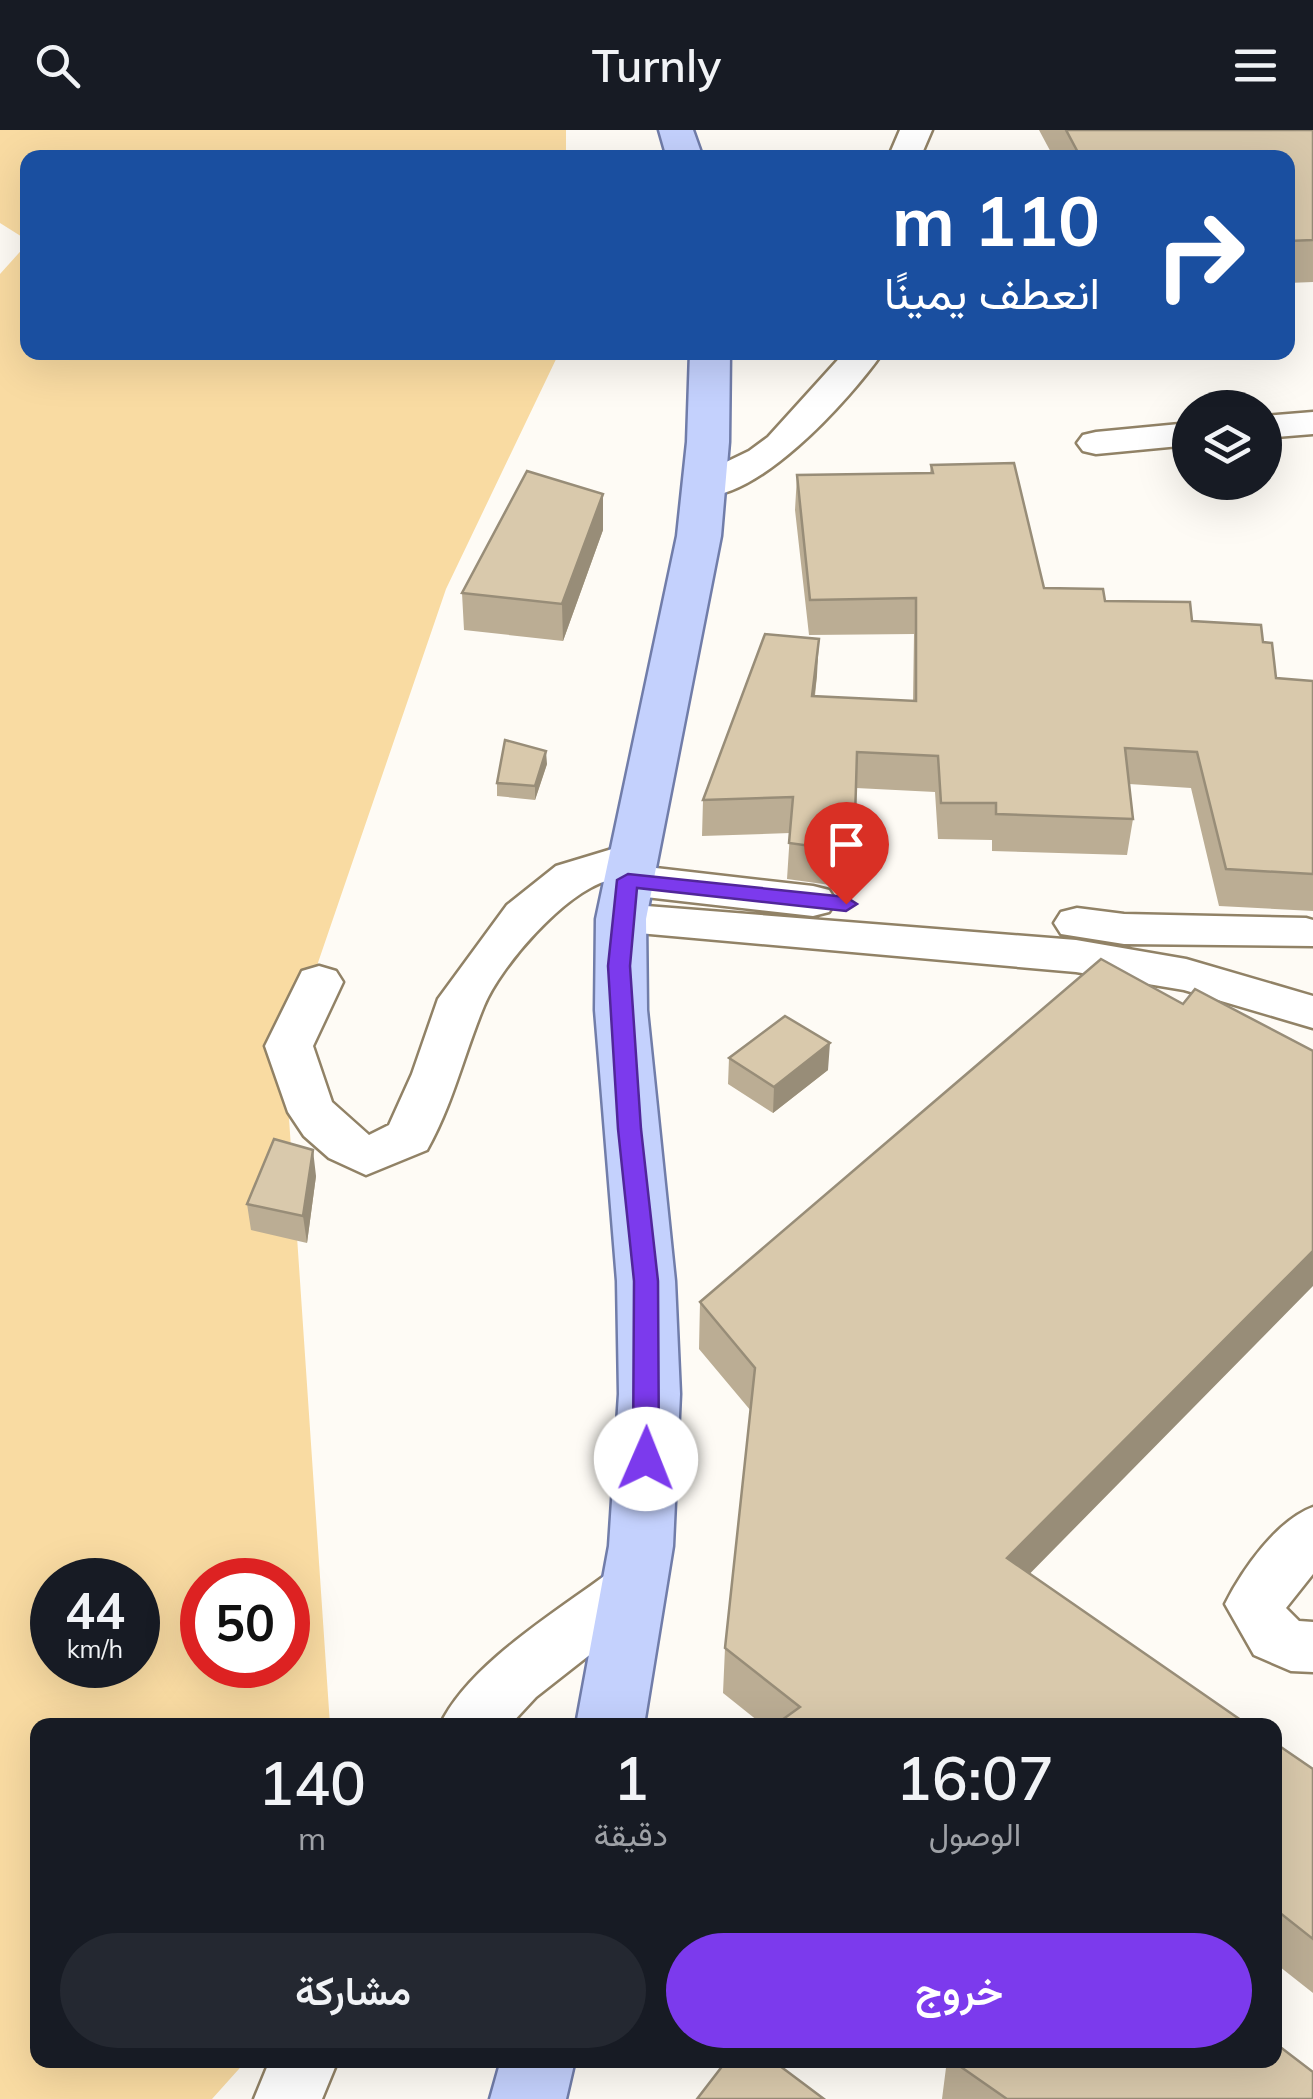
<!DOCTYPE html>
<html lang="ar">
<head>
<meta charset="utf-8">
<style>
  body { margin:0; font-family:Mulish,Vazirmatn,sans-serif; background:#242831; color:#f1f3f6; direction:rtl; height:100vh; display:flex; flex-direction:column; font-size:38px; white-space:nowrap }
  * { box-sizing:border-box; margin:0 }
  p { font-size:32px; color:#9ea1a6 }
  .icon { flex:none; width:55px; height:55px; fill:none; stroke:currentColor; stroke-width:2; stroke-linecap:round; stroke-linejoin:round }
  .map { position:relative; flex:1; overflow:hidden; direction:ltr }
  .panel { position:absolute; left:30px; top:1588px; width:1252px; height:350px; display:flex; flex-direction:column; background:#171b24; border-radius:20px; box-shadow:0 10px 40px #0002; direction:rtl }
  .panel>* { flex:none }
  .top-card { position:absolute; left:20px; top:20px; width:1275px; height:210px; border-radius:20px; box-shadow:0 10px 40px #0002; direction:rtl; background:#1a4fa0; color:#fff; overflow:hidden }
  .tools { position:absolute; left:1172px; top:260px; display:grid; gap:20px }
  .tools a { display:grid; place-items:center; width:110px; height:110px; border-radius:50%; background:#171b24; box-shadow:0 10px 40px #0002; font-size:50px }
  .speed { position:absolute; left:30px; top:1428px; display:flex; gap:20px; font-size:50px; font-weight:700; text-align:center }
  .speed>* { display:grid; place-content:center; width:130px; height:130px; border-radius:50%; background:#171b24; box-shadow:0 10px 40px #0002; line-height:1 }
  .speed small { font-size:25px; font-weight:400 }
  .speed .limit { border:15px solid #d22; background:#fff; color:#111 }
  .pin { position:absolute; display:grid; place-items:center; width:85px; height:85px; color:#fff; margin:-102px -42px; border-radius:50% 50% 50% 0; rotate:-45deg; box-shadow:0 0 10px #0007 }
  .pin .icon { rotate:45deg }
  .me { position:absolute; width:110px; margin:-55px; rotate:1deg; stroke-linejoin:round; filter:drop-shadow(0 0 8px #0008) }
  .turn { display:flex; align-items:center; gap:35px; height:210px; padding:0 30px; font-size:45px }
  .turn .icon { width:130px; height:130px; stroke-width:2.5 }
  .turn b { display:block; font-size:70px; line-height:85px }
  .eta { display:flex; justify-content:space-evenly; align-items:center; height:170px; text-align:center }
  .eta b { font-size:60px; font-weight:600; line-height:70px }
  .cta { display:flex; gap:20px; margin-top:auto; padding:20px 30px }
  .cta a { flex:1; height:115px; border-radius:60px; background:#7c3aed; color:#fff; font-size:40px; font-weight:600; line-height:115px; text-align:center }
  .cta a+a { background:#242831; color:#f1f3f6 }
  header { display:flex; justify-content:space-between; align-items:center; height:130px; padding:0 30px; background:#171b24; font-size:45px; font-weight:600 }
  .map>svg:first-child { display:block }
</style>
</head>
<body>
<header><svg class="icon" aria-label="menu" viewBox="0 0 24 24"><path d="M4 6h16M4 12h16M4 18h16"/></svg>Turnly<svg class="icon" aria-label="search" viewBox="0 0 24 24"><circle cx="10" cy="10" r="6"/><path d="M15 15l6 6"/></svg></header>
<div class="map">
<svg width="1313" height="1969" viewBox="0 0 1313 1969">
  <rect width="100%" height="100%" fill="#fefbf5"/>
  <path fill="#f9dba2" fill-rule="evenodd" d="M0,0h566v27l-538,1 -1,82 -27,-17z
    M27,114l1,108 531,1 -113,236 -161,470 45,666h-292v335h209l-35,39h-212v-1825zM52,1450h86v85h-86zM202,1450h86v85h-86z"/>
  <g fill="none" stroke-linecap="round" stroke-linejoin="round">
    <g stroke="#918266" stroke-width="5">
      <path id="minor" d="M900,0h32l-12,28h-32z
        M845,222h38c-32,46 -131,158 -192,143l-5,-8 5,-8 58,-28 19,-14z
        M1313,282v22l-48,4v-22z
        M1190,293v22l-94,9 -13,-3 -6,-8 6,-8 13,-3z
        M632,713l16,4 7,10 -8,10 166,19 16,4 7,11 -7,11 -16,4 -185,-21 -16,-5 -6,-9c-42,13 -105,84 -122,125 -20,48 -31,98 -57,144l-61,25 -37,-17 -25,-22 -16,-24 -23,-66 37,-75 17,-5 17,5 7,11 -30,64 19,56 37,33 20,-10 23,-51 26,-75 69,-94 49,-39z
        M621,774l455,36 110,19 127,37v32l-129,-38 -108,-18 -471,-42 -7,-11 7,-11z
        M1077,778l47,6 182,4 7,2v26l-189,-2 -63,-10 -7,-11 7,-11z
        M1313,1377v67l-27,34 13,13 14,1v50l-22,-1 -37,-16 -29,-51c17,-34 52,-84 88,-97z
        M636,1431l21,7 8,17 -8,17 -121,95 -26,28h-70c30,-63 120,-115 175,-157z
        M270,1930h68l-16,39h-68z"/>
    </g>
    <g stroke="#717da9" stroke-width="5">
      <path id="major" d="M659,0h34l10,28h-36z
        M690,222h40l-1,90 -8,94 -75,383 1,91 28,271 5,113 -7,152 -29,179h-68l33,-179 10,-152 -2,-113 -22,-271 1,-91 81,-383 10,-94z
        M501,1930h74l-9,39h-76z"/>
    </g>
    <use href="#minor" fill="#fff" fill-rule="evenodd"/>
    <use href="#major" fill="#c4d1fd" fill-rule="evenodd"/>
  </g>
  <path fill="#bbad94" d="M1039,0h274v152l-25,1v-125h-234z
    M931,335l113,123 148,33 71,21 13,36 37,3v230l-94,-5 -28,-118 -62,-4 4,35 -6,36 -135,-4v-11l-54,-1 -3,-47 -79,-4 -4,100 -65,-9 3,-46 -88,3 1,-36 114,-125 -2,21 98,5 1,-67 -105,1 -14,-125 2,-35 133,-2z
    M603,364v36l-40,111 -99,-11 -2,-37z
    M547,634l-12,36 -38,-4v-13z
    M729,928l99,12 -55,43 -45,-29z
    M316,1046l-9,67 -56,-13 -4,-26z
    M700,1172l329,272 219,151h-485l-40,-32 2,-45 26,-237 -52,-62z
    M1275,1613l38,26v224l-38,-30z
    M947,1930h328l38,39h-371z"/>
  <path fill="#988d78" d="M603,364v36l-40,111 -1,-37z
    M819,509l-2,36 -7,57 2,-36z
    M546,621l1,13 -12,36v-14z
    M830,913l-2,27 -55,43 1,-26z
    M313,1020l3,26 -9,67 -4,-27z
    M1313,1121v35l-313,318 7,-46z"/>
  <path fill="#d9c9ac" stroke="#988d78" stroke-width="2.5" d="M1066,0h247v110l-25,1v-83h-207z
    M1014,333l30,125 59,1 2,12 85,1 2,19 69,4 2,17 9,1 4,35 37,3v193l-87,-5 -29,-117 -72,-4 8,71 -137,-5v-11h-55l-3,-47 -81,-4 -3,100 -65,-9 4,-46 -90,3 62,-166 54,5 -7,57 104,5v-103l-106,2 -13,-125 136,-2 -2,-8z
    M527,341l76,23 -41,110 -100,-11z
    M505,610l41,11 -11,35 -38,-3z
    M1101,829l82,45 12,-15 118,62v200l-306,307 241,167h-473l25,-18 -75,-59 30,-280 -55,-66z
    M785,886l45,27 -56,44 -45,-29z
    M274,1009l39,11 -10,66 -56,-12z
    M1275,1613l38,26v170l-38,-30z
    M1275,1913l38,29v27h-306l-56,-39h324z
    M727,1930h45l52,39h-127z"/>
  <path fill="#7c3aed" stroke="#51269a" stroke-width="2.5" d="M628,744l218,23 11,7 -11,7 -209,-23 -7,78 11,163 17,152 1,178 -4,7h-18l-4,-7 1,-178 -16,-152 -10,-163 9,-86z"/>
</svg>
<div class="tools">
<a><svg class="icon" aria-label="layers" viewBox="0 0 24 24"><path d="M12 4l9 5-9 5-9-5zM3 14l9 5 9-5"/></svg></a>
</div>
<div class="speed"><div>44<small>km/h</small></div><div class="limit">50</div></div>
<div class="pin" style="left:846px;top:774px;background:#d93025"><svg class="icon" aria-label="arrive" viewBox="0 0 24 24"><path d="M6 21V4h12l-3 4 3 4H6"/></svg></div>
<svg class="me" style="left:646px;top:1329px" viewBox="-20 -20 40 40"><circle r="19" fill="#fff"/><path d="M0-13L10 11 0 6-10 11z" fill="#7c3aed"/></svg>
<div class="top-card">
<div class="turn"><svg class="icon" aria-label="right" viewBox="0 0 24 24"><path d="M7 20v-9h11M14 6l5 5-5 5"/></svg><div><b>110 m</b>انعطف يمينًا</div></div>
</div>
<section class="panel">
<div class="eta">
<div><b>16:07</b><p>الوصول</p></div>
<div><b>1</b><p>دقيقة</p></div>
<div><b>140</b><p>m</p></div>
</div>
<div class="cta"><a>خروج</a><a>مشاركة</a></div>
</section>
</div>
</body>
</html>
